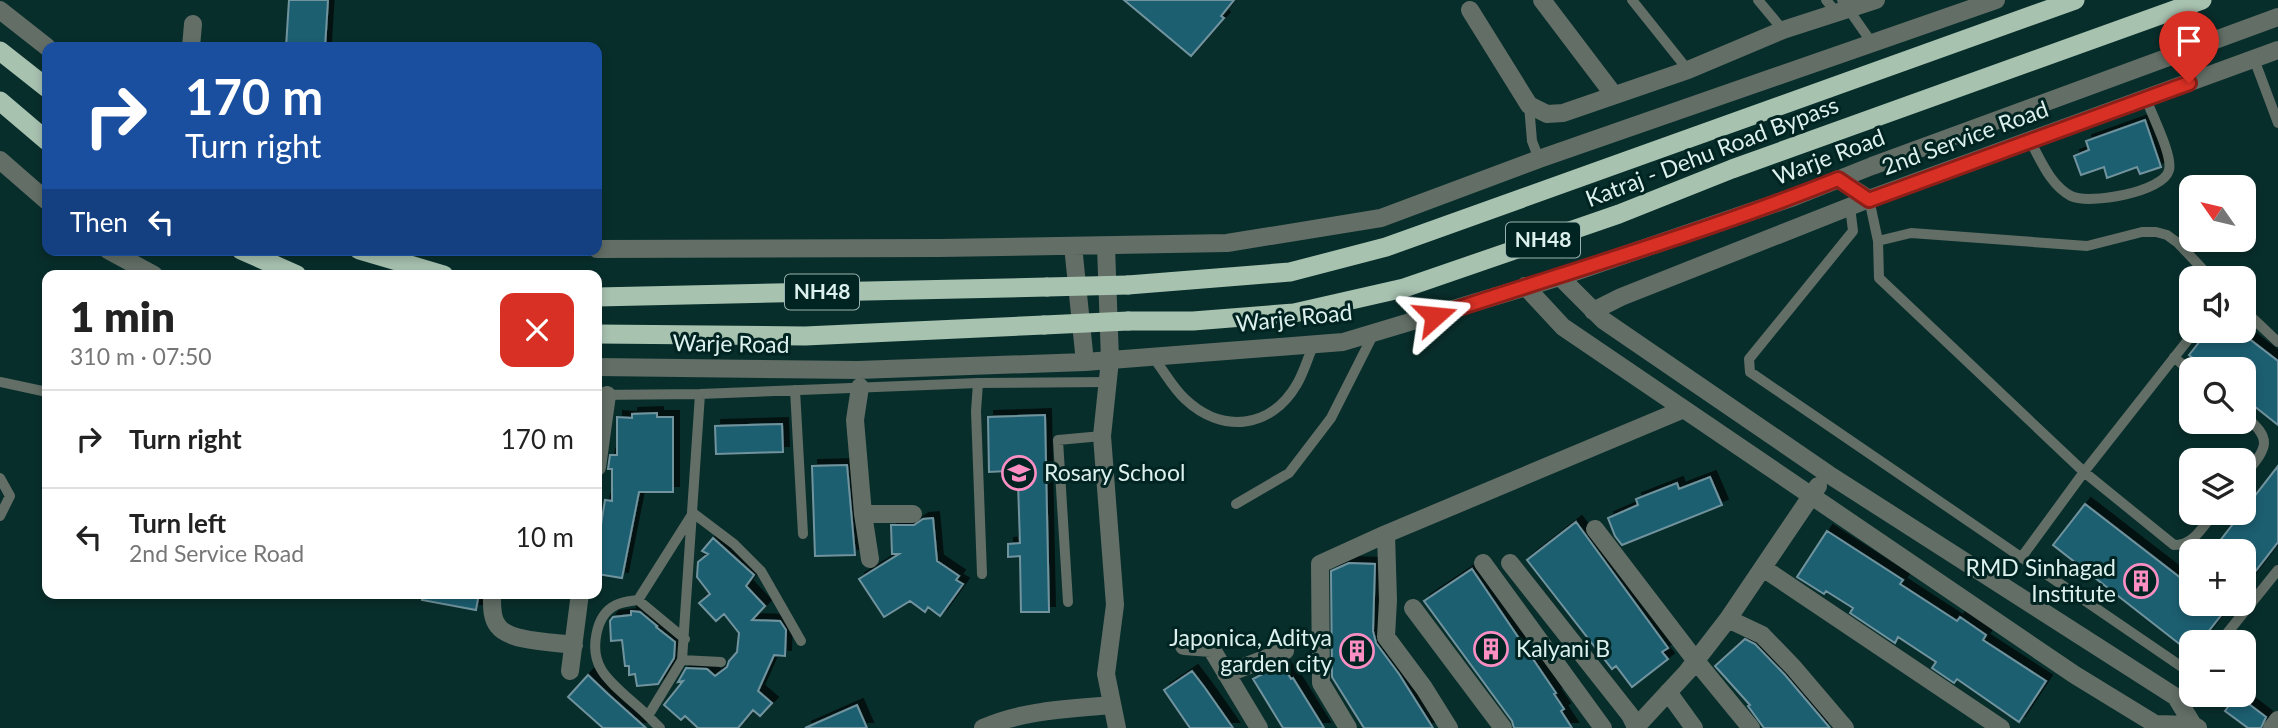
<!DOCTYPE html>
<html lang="en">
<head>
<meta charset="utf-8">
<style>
  body { margin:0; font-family:Lato,sans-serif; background:#f2f2f2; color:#222; height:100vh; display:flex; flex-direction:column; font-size:26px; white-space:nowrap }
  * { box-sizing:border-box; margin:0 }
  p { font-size:23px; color:#767676 }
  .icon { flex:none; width:38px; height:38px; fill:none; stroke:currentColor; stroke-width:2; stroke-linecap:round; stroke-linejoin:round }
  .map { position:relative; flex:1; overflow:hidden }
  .drawer { position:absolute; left:42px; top:270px; width:560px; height:329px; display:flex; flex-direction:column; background:#fff; border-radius:14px; box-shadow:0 4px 10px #0003 }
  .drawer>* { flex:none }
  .hud { position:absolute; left:42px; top:42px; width:560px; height:214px; border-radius:14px; box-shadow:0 4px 10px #0003; background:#1a4fa0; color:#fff; overflow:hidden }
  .needle { width:46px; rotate:304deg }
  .controls { position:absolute; left:2179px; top:175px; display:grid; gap:14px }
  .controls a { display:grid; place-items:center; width:77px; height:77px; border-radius:14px; background:#fff; box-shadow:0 4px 10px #0003; font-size:35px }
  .pin { position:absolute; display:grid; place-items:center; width:60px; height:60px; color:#fff; margin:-72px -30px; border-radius:50% 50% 50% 0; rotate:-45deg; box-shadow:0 0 7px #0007 }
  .pin .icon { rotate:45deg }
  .me { position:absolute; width:77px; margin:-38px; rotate:72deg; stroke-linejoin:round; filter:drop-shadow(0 0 5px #0008) }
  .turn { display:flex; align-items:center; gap:24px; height:147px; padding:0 28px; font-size:32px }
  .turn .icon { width:91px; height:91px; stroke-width:2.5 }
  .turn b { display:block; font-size:49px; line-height:60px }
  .then { display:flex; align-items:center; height:66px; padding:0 28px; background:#0003; gap:14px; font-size:26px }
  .round { display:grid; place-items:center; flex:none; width:74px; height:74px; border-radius:14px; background:#f2f2f2 }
  .head { display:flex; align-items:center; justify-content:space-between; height:119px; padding:0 28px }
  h1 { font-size:42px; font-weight:800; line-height:52px }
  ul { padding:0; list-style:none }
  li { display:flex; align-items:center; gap:21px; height:98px; padding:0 28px; border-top:2px solid #e0e0e0 }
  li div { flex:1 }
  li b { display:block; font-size:26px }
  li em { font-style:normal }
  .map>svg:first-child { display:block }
</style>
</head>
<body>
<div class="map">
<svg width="2278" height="728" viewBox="0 0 2278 728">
  <defs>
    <filter id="shadow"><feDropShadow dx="6" dy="-6" stdDeviation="0" flood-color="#0009"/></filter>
  </defs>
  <rect width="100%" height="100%" fill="#082e2b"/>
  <path fill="#1a5e71" stroke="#71939e" stroke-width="2" filter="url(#shadow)" d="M289,0h39l-3,47h-39z
    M1124,0h110l-13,16 3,2 -33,38z
    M2145,120l16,47 -21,7 -3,-7 -30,11 -3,-11 -23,8 -7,-19 15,-6 -3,-9z
    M2208,331h31l39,30v64l-34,-27v-29h-37l-18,-14z
    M657,413v4h16v75h-34l-17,86 -25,-4v-24l8,-50 7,1v-32h-4l2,-14h7v-38l15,1v-4z
    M1045,415l4,197h-28l-1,-56 -12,1v-13l12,-1 -2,-60h-11v-12l-18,1 -1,-55z
    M782,424l1,28 -67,2 -1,-28z
    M847,465l8,90 -40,1 -3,-90z
    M2278,466v76l-34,44v-35h-32z
    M1710,477l12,28 -100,40 -7,-9 -7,-18 30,-13 -2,-6 41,-16 2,6z
    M2085,504l106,82v18h39l-30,38h-9v11l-138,-108z
    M933,518l4,43 22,15 -3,4 7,4 -23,32 -12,-9 -3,5 -15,-11 -26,16 -25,-38 40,-25h-7l-1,-29h23l9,-6z
    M1576,522l92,126 -6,4 6,7 -36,28 -16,-21 -4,3 -85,-109z
    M1827,531l76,49 -3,4 57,37 3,-4 26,18 -3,5 63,41 -27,41 -62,-43 -3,4 -22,-15 4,-6 -38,-25 -3,6 -45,-30 3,-5 -27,-17 -2,3 -27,-17z
    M713,538l41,37 -8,11 19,20 -13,14 28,1 6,9 -1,26 -11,-1 -16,36 14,12 -12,13 -7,-6 -15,18h-40l-13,-12 -4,4 -17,-15 19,-24 -5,1 8,-14 21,1 8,7 12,-9 2,-6 8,-9 2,-19 -15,-19 -8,7 -17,-18 11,-9 -13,-17 1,-15 10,-8 -6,-3z
    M1349,563l26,1 -2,67 3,12 23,31 34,54h-69l-32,-51 -1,-106z
    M1472,569l84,124 -2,1 10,15 -3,2 11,17h-58l-2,-7 -88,-120z
    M422,593h57l-3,17 -54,-10z
    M631,611l9,1 17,14 -1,1 19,15 -1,16 -16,26 -21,2 -2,-12 -6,1v-9h-4l-3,-26 -11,1 -1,-20 3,-4 18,-2z
    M1745,639l10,5 30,31 45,53h-66l-16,-22 2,-1 -35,-39z
    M1282,664l9,15 2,-1 31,50h-41l-30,-49z
    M1192,671l13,17 28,40h-43l-26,-38z
    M588,675l20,19 38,34h-43l-35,-31z
    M2237,695l29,22 -5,11h-13l-23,-17z
    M857,705l10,23h-62z"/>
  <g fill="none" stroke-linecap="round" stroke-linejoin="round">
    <path stroke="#626e66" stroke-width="10" d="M1632,0l56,70
      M1758,0l25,30
      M1826,0l11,13
      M1842,0l30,43
      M2254,59l24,64
      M1529,105l3,36 7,18
      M2030,141c11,19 20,44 41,55 18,9 93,-4 98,-26 4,-15 -18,-56 -23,-72
      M1869,199l9,42 1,37 205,194 90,73c20,0 28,-18 40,-32
      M1850,207l3,24 -104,128 1,13 432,295 9,-2
      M1878,241l33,-8 176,13 55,-14h14l11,3 11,8 33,35
      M2244,310l34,32
      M1152,356c11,13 20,31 33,43 37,35 86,30 112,-15 7,-12 11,-27 17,-40
      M2174,357l17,15
      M0,382l47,10
      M978,383l-2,28 6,163
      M795,390l8,144
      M700,394l-18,266 -34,56c-13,-13 -39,-32 -47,-47 -11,-19 -6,-54 15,-64 6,-3 15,-4 22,-5l55,-87 41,31 27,27 40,70
      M597,395l103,-1 278,-11 130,-1
      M2244,415c31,26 22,33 0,61
      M0,478l10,18 -10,20
      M1236,504l53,-31 42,-55 43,-85
      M2021,558l63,-86 111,-141
      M638,600l47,39
      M1068,602l-10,-162 44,-4
      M2220,642l58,-72
      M682,660l39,2
      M648,716l12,12"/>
    <path stroke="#626e66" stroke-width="18" d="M1542,0l72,95
      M1470,10l59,95 18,9 16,-1 125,-43 95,-40 93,-30
      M191,47l2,-23
      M1560,277l43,43 225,154 348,223 17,28 5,3
      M1525,286l38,41 512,348 80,49 38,1
      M1593,311l28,-14 248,-98
      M1110,360l-8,76 13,169 -9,69 11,54
      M860,387l-5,33 8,94 7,45
      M597,467l10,-72
      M863,514h50
      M1595,529l101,132 55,67
      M1386,534l298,-125
      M1483,563l120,165
      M1510,563l120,152 6,12
      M1763,568l238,160
      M492,593c0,11 -1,25 6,33 11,16 57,16 76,19
      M1413,608l90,120
      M1728,619l34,16 31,32 52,61
      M1184,646l27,2 48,80
      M570,671l10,-78
      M1226,674l59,-23
      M1668,692l26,36
      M983,728c40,-18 85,-19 128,-23
      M1348,728l-27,-45 -1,-119 66,-30 2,66 -2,37 38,51 25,40
      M1635,728l52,-56 41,-53 90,-133
      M2272,728l6,-8"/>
    <path stroke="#626e66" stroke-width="18" d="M0,10l47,37
      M0,160l47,41
      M1838,179l31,20 409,-149
      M1073,246l12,116
      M1106,246l4,114
      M597,249l343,-1 287,-5 154,-25 158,-59 457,-159
      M108,250l46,25
      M597,367l261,3 227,-8 258,-20 217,-65 234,-80 78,-31 406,-149"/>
    <path stroke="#a8c2b0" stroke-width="19" d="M0,51l47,37
      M0,101l47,40
      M241,250l56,25
      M359,250l85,25
      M1128,285l162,-13 96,-25 689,-247
      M597,297l450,-10
      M1128,321h65l101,-8 110,-25 215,-74 113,-45 470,-169
      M597,334l208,2 239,-11"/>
    <path stroke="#a8c2b0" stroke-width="19" d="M1047,287l81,-2
      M1044,325l84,-4"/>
  </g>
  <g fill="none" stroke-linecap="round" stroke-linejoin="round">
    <g stroke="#8d1f18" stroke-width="18">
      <path id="route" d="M1435,316c135,-45 271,-84 403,-137l31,21 320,-117"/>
    </g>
    <use href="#route" stroke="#d93025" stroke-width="12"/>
  </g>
  <defs>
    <g id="school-ring" transform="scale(1.75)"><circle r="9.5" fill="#002421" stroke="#fb8fc4" stroke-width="1.5"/><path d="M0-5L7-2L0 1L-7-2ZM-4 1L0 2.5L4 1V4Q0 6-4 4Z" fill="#fb8fc4"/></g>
    <g id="building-ring" transform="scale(1.75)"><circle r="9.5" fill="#002421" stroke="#fb8fc4" stroke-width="1.5"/><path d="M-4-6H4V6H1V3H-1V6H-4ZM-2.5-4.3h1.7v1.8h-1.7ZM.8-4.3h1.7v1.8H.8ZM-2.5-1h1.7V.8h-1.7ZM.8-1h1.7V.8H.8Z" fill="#fb8fc4"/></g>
  </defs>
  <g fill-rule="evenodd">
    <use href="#school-ring" x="1019" y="473"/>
    <use href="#building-ring" x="2141" y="581"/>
    <use href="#building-ring" x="1491" y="649"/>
    <use href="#building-ring" x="1357" y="651"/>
  </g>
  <g text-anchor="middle" stroke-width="6" stroke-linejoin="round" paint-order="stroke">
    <g fill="#002421" stroke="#9ab3b0" stroke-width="2">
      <rect x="1506" y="222.5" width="74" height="35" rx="5"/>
      <rect x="785" y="274.5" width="74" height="35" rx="5"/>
    </g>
    <g font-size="21" font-weight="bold" fill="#dcf0ed">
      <text x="1543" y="247">NH48</text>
      <text x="822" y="299">NH48</text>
    </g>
    <g font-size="23" fill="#dcf0ed" stroke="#002421">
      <text transform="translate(1965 138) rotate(-20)" y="8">2nd Service Road</text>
      <text transform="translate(1712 152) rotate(-21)" y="8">Katraj - Dehu Road Bypass</text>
      <text transform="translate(1829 157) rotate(-21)" y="8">Warje Road</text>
      <text transform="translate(1294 318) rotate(-6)" y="8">Warje Road</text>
      <text transform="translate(731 344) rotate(1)" y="8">Warje Road</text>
    </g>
    <g font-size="23" fill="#dcf0ed" stroke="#002421" text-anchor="start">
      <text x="1044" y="481">Rosary School</text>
      <text x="2116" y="576" text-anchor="end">RMD Sinhagad<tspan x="2116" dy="26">Institute</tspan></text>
      <text x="1332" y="646" text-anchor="end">Japonica, Aditya<tspan x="1332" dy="26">garden city</tspan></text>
      <text x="1516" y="657">Kalyani B</text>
    </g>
  </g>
</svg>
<div class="controls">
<a><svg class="needle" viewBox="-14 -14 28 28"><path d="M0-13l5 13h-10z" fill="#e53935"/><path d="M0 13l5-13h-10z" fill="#767676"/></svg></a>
<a><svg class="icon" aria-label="sound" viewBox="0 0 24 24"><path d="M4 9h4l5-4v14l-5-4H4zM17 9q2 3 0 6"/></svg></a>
<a><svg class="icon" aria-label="search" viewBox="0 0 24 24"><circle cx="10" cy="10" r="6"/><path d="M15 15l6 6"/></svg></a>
<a><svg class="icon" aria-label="layers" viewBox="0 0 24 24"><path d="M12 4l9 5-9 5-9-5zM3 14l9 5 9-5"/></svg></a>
<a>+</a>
<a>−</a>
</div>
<div class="pin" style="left:2189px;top:83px;background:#d93025"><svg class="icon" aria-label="arrive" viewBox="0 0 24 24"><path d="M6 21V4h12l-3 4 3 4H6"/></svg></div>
<svg class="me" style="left:1435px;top:316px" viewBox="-20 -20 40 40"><path d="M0-17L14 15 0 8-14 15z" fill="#d93025" stroke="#fff" stroke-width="4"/></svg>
<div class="hud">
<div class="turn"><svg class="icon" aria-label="right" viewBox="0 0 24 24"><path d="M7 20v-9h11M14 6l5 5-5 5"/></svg><div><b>170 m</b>Turn right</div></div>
<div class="then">Then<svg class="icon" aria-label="left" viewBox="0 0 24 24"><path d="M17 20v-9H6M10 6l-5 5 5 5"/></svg></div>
</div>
<section class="drawer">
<div class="head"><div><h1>1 min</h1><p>310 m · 07:50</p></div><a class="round" style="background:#d93025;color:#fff"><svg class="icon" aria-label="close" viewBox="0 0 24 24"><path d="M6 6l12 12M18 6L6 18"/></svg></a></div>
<ul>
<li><svg class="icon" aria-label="right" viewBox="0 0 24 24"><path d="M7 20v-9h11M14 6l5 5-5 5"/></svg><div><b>Turn right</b></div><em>170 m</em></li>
<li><svg class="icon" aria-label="left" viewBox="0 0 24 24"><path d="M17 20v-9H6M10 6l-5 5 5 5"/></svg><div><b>Turn left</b><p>2nd Service Road</p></div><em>10 m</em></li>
</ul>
</section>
</div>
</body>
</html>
